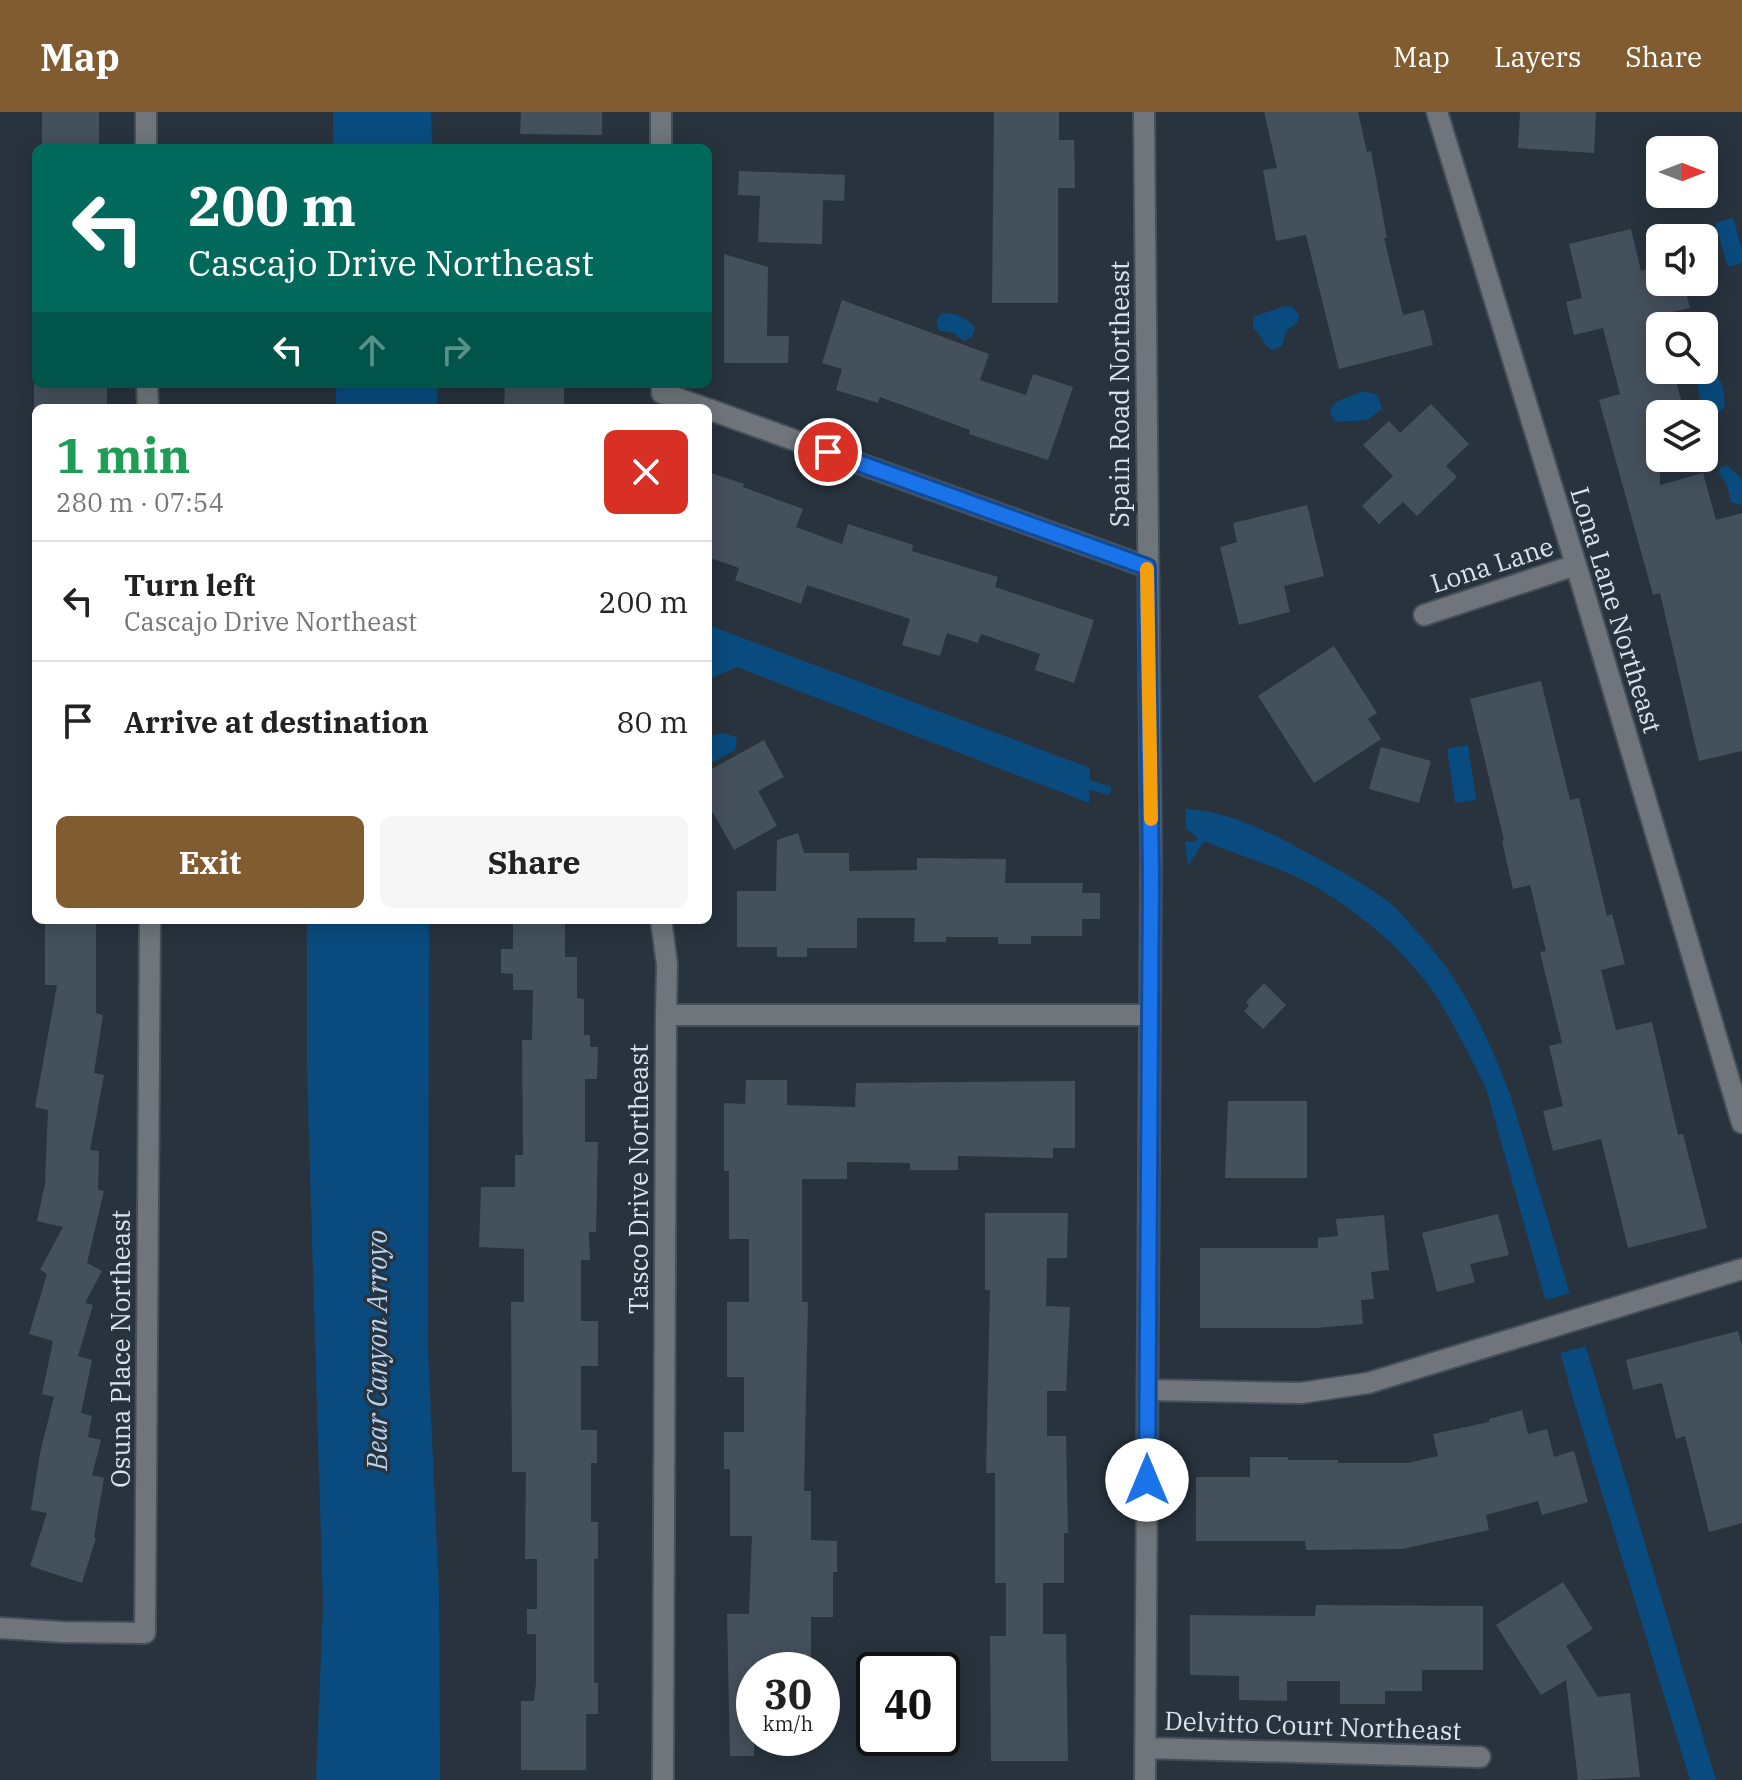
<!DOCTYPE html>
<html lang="en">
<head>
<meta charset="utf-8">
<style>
  body { margin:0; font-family:"IBM Plex Serif",serif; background:#f6f6f6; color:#222; height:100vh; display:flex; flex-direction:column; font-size:30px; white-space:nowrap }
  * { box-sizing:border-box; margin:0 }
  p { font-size:26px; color:#767676 }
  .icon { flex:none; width:44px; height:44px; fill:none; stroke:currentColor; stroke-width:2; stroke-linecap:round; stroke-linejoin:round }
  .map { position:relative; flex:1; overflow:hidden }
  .panel { position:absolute; left:32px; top:292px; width:680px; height:520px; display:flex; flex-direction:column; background:#fff; border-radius:12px; box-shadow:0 4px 20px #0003 }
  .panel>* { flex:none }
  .banner { position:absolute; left:32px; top:32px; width:680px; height:244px; border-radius:12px; box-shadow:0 4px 20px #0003; background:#00695c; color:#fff; overflow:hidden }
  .needle { width:52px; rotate:90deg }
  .buttons { position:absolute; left:1646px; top:24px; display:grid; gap:16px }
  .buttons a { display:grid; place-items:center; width:72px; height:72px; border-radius:12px; background:#fff; box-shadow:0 4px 20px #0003; font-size:40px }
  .speed { position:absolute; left:736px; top:1540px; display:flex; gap:16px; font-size:40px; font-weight:700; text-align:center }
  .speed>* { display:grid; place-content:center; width:104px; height:104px; border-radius:50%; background:#fff; box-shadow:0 4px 20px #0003; line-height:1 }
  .speed small { font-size:20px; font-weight:400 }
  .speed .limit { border:4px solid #111; border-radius:12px; background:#fff; color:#111 }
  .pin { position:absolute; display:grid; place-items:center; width:68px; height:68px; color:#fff; margin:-34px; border:4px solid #fff; border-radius:50%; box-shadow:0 2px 8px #0007 }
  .me { position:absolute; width:88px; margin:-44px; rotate:0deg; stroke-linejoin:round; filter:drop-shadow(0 0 6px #0008) }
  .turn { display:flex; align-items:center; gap:28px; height:168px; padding:0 24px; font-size:36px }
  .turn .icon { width:104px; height:104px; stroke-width:2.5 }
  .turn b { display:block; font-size:56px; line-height:68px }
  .lanes { display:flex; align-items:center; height:76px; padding:0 24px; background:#0003; justify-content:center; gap:40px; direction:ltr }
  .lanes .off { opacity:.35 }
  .round { display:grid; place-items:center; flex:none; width:84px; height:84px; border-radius:12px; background:#f6f6f6 }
  .overview { display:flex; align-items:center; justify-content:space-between; height:136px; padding:0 24px }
  h1 { font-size:48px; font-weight:700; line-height:60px; color:#1e9e55 }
  .button { display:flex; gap:16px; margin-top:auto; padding:16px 24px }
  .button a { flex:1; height:92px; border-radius:12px; background:#805c30; color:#fff; font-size:32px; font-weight:700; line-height:92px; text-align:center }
  .button a+a { background:#f6f6f6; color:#222 }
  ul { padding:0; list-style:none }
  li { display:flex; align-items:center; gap:24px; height:120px; padding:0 24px; border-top:2px solid #e0e0e0 }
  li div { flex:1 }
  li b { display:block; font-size:30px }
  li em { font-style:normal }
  header { display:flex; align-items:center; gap:48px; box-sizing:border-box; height:112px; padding:0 40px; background:#805c30; color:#fff }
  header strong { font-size:38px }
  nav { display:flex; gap:44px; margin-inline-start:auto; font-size:28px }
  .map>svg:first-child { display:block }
</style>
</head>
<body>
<header>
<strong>Map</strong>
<nav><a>Map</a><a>Layers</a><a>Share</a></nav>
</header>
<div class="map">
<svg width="1742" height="1668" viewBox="0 0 1742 1668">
  <rect width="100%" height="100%" fill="#28333e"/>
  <path fill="#094b7e" d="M333,0h98l1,36h-99z
    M1733,106l9,32v13l-14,4 -13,-44z
    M1285,194l7,1 7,8 -1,7 -12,9 -4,15 -9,4c-11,-4 -10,-15 -20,-22v-11z
    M942,201c11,-1 28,6 33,15l-3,9 -8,4 -10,-8 -14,-2c-5,-8 -5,-12 2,-18z
    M1707,250c12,9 20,31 17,46l-6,5 -15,-2 -3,-5 -2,-23 -6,-11 1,-2h11v-7z
    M336,272h101v24h-101z
    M1362,279l16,4 4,14 -14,11 -32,2 -6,-9c3,-16 20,-14 32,-22z
    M1727,353l15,14v26l-11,-3 -4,-17 -9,-13 3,-5z
    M708,513l382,143 -1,35 -352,-136 -23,10 -6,-1z
    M722,621l15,4 -2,13 -27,15v-28z
    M1468,633l8,55 -21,3 -8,-54z
    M1186,697c37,1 77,20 109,37 33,18 66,35 95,57 11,9 20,21 30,32 44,49 66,98 90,159l206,686h-26l-116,-378 -88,-314c-16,-31 -31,-63 -50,-92 -29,-44 -74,-81 -118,-108 -31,-18 -80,-33 -114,-47l-16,25 -3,-24 11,-1 1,-4 -11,-9z
    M307,808h122l-1,430 11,243 1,187h-124l7,-175 -16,-534z"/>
  <path fill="#28333e" d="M1573,1180l15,53 -30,9 -16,-53z"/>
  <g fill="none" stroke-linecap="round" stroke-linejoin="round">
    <path stroke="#094b7e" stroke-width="9" d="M1079,670l28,8"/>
  </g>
  <path fill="#44505c" d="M42,0h57v36h-57z
    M521,0h81v23l-82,-1z
    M994,0h65v28h15l1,48h-17v115h-66z
    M1264,0h94l9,40 4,-1 16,87h-3l19,77 21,-5 9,35 -94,24 -33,-134 -30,6 -13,-71 14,-2z
    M1520,0h76l-2,41 -76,-5z
    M739,59l106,4 -1,26 -21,-1 -1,44 -64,-2 2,-46 -22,-1z
    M1631,117l10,42 19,-5v16h23l7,26 -30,7v55h13l12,44h-25v71l43,-12 13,47 26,-7v238l-43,10 -39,-168 -7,2 -54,-195 21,-6 -17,-66 -29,7 -8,-33 16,-4 -13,-54z
    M724,142l44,13 -1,69h22l-1,27h-64z
    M842,188l147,54 -9,26 46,15 7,-21 40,13 -25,73 -79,-26 1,-4 -90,-33 -2,6 -42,-13 6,-21 -20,-6z
    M34,272h73v24h-73z
    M505,272h59v24h-60z
    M1431,292l38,40 -23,22 11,11 -40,39 -14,-14 -24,22 -17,-18 31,-30 -30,-31 26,-24 11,12z
    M708,360l36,12 -1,3 60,22 -7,18 46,17 6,-20 65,21 -1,6 86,26 -3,10 99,33 -20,63 -39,-13 5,-16 -59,-20 -3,9 -31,-10 -7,23 -38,-11 8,-26 -103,-34 -6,19 -66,-24 4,-12 -31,-11z
    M1307,393l17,71 -40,10 6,26 -51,13 -19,-78 17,-5 -4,-19z
    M1334,534l43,67 -9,6 13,20 -67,44 -56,-87z
    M1541,569l29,119 9,-2 28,118 5,-2 13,50 -24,6 15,60 36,-8 26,113 5,-1 24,94 -79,20 -27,-109 -48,12 -10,-40 20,-5 -14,-60 13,-3 -22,-91 6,-1 -16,-66 -17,4 -11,-48 2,-1 -34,-141z
    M764,628l20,37 -26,14 19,35 -43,24 -26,-46v-33z
    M1381,635l50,14 -12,42 -50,-14z
    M798,721l6,20h45v18l68,-1v-12l89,1 -1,24h78l-1,10h18v26h-18v17h-51v8h-33v-7h-52v5h-32l1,-24h-58v30h-50v9h-30v-10h-40v-56h39l1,-51z
    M45,808h51v93l7,2 -9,58 10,2 -14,75 9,1 -1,39 6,1 -17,72 15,8 -17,32 8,2 -15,51 14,4 -11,53 11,3 -4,21 13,3 -9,35 12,3 -10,59 2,1 -14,45 -52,-17 17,-53 -16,-3 9,-57 14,-56 -12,-3 11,-53 -24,-7 18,-60 -7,-4 23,-43 -26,-6 8,-37 3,-74 -13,-3 22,-122h-12z
    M513,808h52v37h12v41l7,1v36h6v12h8l-1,32h-12v63h13l-2,90h-7l1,28h-9v61h17v45h-17v64h16v33h-6v59h7v37h-4v124h4v31h-12v56h-65v-69h13l2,-18v-49h-9v-25h10v-50h-12l1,-87h-14l-1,-170h13v-53l-45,-2 2,-60h34v-32h8l-1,-115h10l1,-50h-20v-16l-12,-1v-24h12z
    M1264,871l22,22 -23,24 -19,-18 5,-5 -3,-4z
    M746,968h41v25l68,2 1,-24 219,-2v67h-22v10l-95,-2v14h-48v-7l-63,-1v17h-45v123h6l-4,189h7v49l26,1v31h-4v45h-22v48h-57v91h-24l-3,-142h22l3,-78h-22v-67h-6v-37h20v-55h-17v-75h22v-63h-20v-68h-5v-68l21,1z
    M1228,989h79v77h-82z
    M985,1101h83l-1,45h-20l-1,48 24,1 -4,84h-19v45h19l2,97h-4v50h-21v51h23l2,127h-77l-1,-125h16v-53h-11v-110h-9l4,-183h-5z
    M1498,1102l11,41 -39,9 5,18 -38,10 -15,-59z
    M1384,1103l5,55 -18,2 3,27 -13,1 2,24 -47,4h-116v-80h118v-10l20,-2 -2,-17z
    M1738,1219l4,15v177l-33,9 -24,-96 -9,3 -14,-56 -29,7 -7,-30z
    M1522,1298l6,24 19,-5 7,28 20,-6 14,51 -46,13 -4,-14 -52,14 3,15 -87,19 -96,1 -1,-9h-109v-64h54v-20h38v3h50v3h70l30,-7 -5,-22 56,-12v-3z
    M1563,1470l30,47 -27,17 32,51 32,-4 10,84 -62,3 -12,-100 -25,15 -45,-70z
    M1316,1493l167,1v64h-61v21h-37v13h-45v-23h-53v20l-48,-1v-24l-49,-1v-60l125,1z"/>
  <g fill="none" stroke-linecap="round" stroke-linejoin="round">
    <g stroke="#454f5a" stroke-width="24">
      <path id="minor" d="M146,0v36
        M661,0v36
        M1144,0l7,742 -6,926
        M1437,0l139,453 166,558
        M147,272l1,24
        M662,272v9l43,15
        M708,297l439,158
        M1424,503l152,-50
        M661,808l6,44 -1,51
        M1148,1278l153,3 67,-10 374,-114
        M0,1516l62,4 83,1 5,-713
        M1145,1636l335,9
        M663,1668l3,-765h483"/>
    </g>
    <use href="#minor" stroke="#6f757a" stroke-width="20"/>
  </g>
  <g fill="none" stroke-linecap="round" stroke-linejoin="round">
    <g stroke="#114b97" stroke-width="20">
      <path id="route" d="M828,340l319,115 4,309 -4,604"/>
    </g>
    <use href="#route" stroke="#1a73e8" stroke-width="14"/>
    <path stroke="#f59e0b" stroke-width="14" d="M1147,457l4,250"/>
  </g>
  <g text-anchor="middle" stroke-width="7" stroke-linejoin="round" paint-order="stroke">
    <g font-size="26" fill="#dbe3ea" stroke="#28333e">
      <text transform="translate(1120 282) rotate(-90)" y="9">Spain Road Northeast</text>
      <text transform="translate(1492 453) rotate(-18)" y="9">Lona Lane</text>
      <text transform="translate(1616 498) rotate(73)" y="9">Lona Lane Northeast</text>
      <text transform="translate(639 1067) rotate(-90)" y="9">Tasco Drive Northeast</text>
      <text transform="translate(121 1237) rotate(-90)" y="9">Osuna Place Northeast</text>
      <text transform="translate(1313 1614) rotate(2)" y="9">Delvitto Court Northeast</text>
    </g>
    <g font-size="28" font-style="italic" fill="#b4d2f1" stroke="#28333e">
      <text transform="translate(377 1238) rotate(-90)" y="10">Bear Canyon Arroyo</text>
    </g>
  </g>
</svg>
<div class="buttons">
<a><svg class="needle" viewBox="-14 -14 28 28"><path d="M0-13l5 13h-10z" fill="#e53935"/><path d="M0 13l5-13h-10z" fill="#767676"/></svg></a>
<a><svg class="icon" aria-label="sound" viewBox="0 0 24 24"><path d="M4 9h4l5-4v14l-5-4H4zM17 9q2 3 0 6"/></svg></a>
<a><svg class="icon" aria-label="search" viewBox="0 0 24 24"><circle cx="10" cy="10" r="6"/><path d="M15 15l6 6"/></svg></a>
<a><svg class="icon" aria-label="layers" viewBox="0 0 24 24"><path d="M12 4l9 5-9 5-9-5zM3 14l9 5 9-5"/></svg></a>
</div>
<div class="speed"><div>30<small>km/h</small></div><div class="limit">40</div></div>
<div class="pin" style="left:828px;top:340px;background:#d93025"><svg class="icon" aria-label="arrive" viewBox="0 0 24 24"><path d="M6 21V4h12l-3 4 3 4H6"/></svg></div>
<svg class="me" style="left:1147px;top:1368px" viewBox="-20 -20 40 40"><circle r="19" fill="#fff"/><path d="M0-13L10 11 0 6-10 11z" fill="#1a73e8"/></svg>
<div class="banner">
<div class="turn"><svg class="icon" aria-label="left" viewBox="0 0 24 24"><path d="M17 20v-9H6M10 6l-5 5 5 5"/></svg><div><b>200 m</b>Cascajo Drive Northeast</div></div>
<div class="lanes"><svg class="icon" aria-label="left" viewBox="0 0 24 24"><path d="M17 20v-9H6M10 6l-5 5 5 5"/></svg><svg class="icon off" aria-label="ahead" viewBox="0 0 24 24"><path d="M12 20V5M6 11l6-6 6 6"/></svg><svg class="icon off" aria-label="right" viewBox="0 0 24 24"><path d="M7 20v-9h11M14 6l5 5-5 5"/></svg></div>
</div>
<section class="panel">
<div class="overview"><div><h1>1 min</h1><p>280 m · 07:54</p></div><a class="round" style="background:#d93025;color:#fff"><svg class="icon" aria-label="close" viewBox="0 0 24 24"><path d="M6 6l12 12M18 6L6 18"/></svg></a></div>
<ul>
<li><svg class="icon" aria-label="left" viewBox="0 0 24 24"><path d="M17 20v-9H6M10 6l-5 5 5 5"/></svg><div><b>Turn left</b><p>Cascajo Drive Northeast</p></div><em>200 m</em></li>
<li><svg class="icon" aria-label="arrive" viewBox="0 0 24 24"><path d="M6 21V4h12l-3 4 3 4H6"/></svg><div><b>Arrive at destination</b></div><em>80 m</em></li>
</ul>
<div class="button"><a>Exit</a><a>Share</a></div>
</section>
</div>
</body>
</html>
